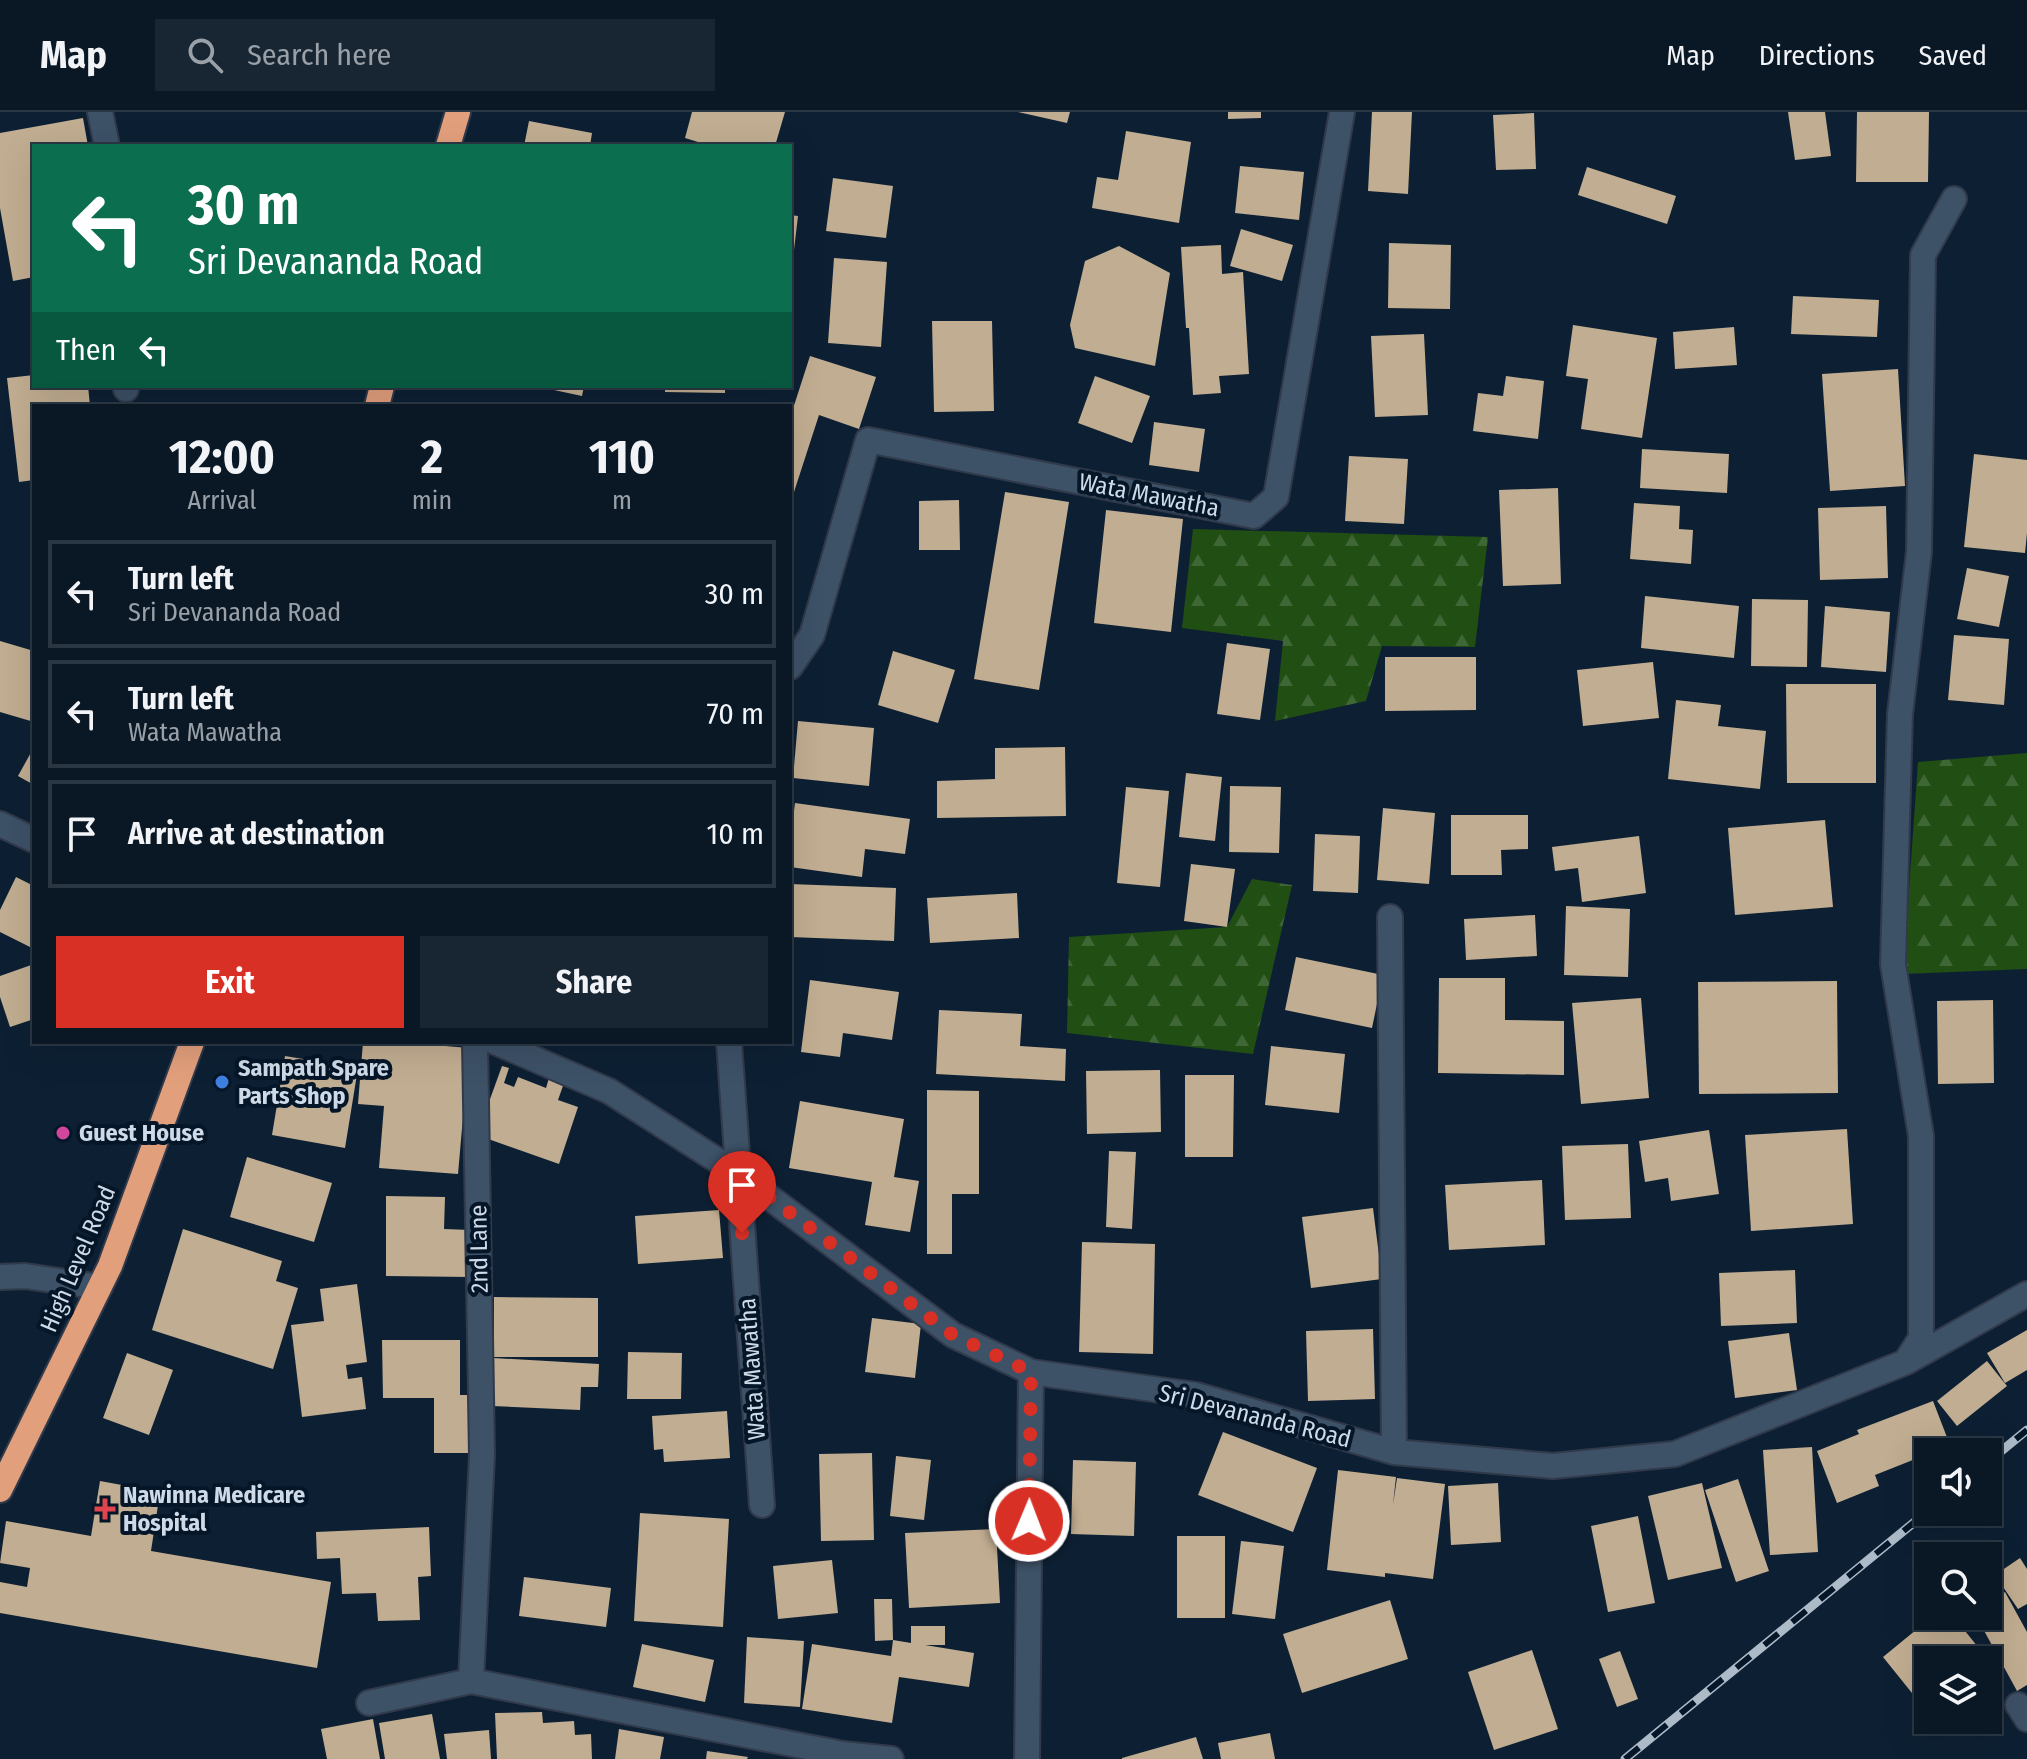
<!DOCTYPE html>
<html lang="en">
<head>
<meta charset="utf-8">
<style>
  body { margin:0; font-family:"Fira Sans Condensed",sans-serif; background:#182532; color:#f1f3f6; height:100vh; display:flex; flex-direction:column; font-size:30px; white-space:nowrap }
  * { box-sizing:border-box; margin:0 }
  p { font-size:26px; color:#99a0a7 }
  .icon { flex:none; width:44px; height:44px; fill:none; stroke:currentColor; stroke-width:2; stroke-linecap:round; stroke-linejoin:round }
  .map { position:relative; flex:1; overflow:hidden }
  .panel { position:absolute; left:32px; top:292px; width:760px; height:640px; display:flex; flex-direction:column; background:#0a1826; border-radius:0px; box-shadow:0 8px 32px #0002,0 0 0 2px #2a3743 }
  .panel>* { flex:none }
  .banner { position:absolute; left:32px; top:32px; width:760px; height:244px; border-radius:0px; box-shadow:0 8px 32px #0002,0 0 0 2px #2a3743; background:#0b6e4f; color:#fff; overflow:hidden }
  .buttons { position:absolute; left:1914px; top:1326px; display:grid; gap:16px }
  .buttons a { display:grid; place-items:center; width:88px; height:88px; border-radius:0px; background:#0a1826; box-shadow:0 8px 32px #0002,0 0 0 2px #2a3743; font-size:40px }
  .pin { position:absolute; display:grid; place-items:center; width:68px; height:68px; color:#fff; margin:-82px -34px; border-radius:50% 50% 50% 0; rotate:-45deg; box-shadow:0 0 8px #0007 }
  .pin .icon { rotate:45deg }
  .me { position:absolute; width:88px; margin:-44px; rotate:1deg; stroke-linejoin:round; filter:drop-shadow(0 0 6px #0008) }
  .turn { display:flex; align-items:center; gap:28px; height:168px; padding:0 24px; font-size:36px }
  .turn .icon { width:104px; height:104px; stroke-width:2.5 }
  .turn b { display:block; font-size:56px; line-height:68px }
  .then { display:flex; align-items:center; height:76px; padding:0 24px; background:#0003; gap:16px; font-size:30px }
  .eta { display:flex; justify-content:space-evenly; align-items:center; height:136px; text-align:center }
  .eta b { font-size:48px; font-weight:700; line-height:56px }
  .action { display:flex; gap:16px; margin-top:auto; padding:16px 24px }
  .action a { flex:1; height:92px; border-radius:0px; background:#d93025; color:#fff; font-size:32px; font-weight:700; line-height:92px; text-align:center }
  .action a+a { background:#182532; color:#f1f3f6 }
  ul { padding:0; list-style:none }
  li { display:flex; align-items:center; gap:24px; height:108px; margin:0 16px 12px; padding:0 8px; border:4px solid #2a3743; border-radius:0px }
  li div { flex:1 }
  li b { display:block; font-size:30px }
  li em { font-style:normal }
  header { display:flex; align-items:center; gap:48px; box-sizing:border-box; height:112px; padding:0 40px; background:#0a1826; border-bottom:2px solid #2a3743 }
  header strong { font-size:38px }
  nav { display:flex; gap:44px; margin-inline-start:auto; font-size:28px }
  .search { width:560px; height:72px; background:#182532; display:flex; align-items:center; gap:20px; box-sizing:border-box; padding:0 28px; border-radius:0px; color:#99a0a7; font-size:30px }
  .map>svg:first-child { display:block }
</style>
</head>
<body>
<header>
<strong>Map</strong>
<div class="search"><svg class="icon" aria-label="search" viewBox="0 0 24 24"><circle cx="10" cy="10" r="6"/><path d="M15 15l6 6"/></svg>Search here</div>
<nav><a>Map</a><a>Directions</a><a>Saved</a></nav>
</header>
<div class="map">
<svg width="2027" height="1647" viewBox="0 0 2027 1647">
  <defs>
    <pattern id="forest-firs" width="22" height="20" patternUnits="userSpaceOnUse" patternTransform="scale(2)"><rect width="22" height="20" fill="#204e13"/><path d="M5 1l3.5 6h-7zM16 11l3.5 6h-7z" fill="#3f6735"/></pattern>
  </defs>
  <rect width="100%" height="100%" fill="#0d2033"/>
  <path fill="url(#forest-firs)" d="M1193,417l295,8 -13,110 -93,-1 -16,55 -91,20 8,-80 -101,-13z
    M2027,641v216l-124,5 15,-212z
    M1252,767l40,6 -39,169 -186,-21 2,-96 158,-10z"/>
  <path fill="#c1ad91" d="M692,0h93l-10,34h-64l-26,-8z
    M1018,0h52l-3,11z
    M1228,0h33v6l-33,1z
    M1372,0h40l-4,82 -40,-3z
    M1788,0h37l6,44 -36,4z
    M1857,0h72l-1,70h-72z
    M1534,1l2,56 -40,1 -3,-55z
    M83,6l5,28h-54v131l-21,4 -13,-73v-75z
    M529,9l63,12 -2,13h-66z
    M1126,19l65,11 -12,81 -87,-15 5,-31 21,3z
    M1240,54l64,6 -5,48 -64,-7z
    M1587,55l89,29 -9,28 -89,-29z
    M833,66l60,8 -7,52 -60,-7z
    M790,103l8,1 -6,51h-2z
    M1241,117l52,16 -11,36 -52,-15z
    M1389,131l62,2 -1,64 -62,-1z
    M1221,133l1,29 21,-2 6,102 -30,2 2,17 -28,2 -4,-67h-3l-5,-81z
    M1119,134l51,27 -15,93 -80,-18 -5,-23 15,-64z
    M834,146l53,4 -6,85 -53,-4z
    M1793,184l86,4 -2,37 -86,-3z
    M932,209h60l2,90 -60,1z
    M1573,213l84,13 -15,100 -61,-9 7,-50 -22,-3z
    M1734,215l3,38 -62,4 -2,-37z
    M1424,222l4,81 -53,2 -4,-81z
    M810,244l66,21 -17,52 -40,-14 -25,77 -4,-1v-73z
    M1898,257l7,117 -75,5 -8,-117z
    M34,263v11h54l2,20h-56v74l-15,2 -12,-104z
    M1095,264l55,20 -18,47 -54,-20z
    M1506,264l38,5 -6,58 -65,-8 5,-38 25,3z
    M540,274h44l-2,10 -42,-9z
    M665,274h60v7l-60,-1z
    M1154,310l51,7 -6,43 -50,-7z
    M1642,337l87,5 -2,39 -87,-5z
    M1974,342l53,6v73l-2,20 -61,-6z
    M1349,344l59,3 -4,65 -59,-3z
    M1558,376l3,96 -58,2 -4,-96z
    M1005,380l64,10 -30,188 -65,-11z
    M959,388l1,50h-41v-49z
    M1634,391l46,3 -1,23 14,1 -2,34 -61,-5z
    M1886,394l2,72 -68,2 -2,-72z
    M1106,398l77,9 -12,113 -77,-9z
    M1967,456l42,8 -10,51 -42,-8z
    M1645,484l94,10 -5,52 -93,-10z
    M1752,487l56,1 -1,67 -56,-1z
    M1825,494l65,6 -4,60 -65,-5z
    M1954,523l55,4 -5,66 -56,-5z
    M0,529l34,10v71l-34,-10z
    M1227,531l43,6 -10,71 -43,-6z
    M893,539l62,19 -17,53 -60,-18z
    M1385,545h91v53l-91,1z
    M1653,550l6,56 -76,8 -6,-56z
    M1786,572h90v99h-89z
    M1676,588l45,5 -3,21 48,5 -6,58 -92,-10z
    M798,609l76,7 -5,58 -76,-8z
    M34,635v38l-16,-9z
    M1065,635l1,69 -129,2v-37l58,-2v-31z
    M1186,661l36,4 -7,64 -36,-4z
    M1230,674l51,1 -2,66 -50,-1z
    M1126,675l43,4 -9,96 -43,-4z
    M795,691l115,16 -5,35 -40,-5 -3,28 -72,-10v-25z
    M1383,696l52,5 -6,71 -52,-4z
    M1451,703h77v34l-27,1 1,25h-51z
    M1825,708l8,87 -98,8 -7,-87z
    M1315,722l45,2 -2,57 -45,-2z
    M1639,724l7,57 -64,9 -4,-34 -23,3 -3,-24z
    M1191,752l44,5 -8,58 -43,-6z
    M16,765l18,9v63l-34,-17v-22z
    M790,772l106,4 -2,53 -104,-4z
    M1017,781l2,45 -89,5 -3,-45z
    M1566,794l64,3 -2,68 -64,-2z
    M1535,803l2,41 -71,4 -2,-41z
    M1296,845l87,18 -11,53 -87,-18z
    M34,852v55l-24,8 -10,-30v-21z
    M1439,866h66v42l59,1v54l-126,-2z
    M810,868l89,12 -7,48 -49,-7 -3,24 -39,-5z
    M1837,869l1,112 -139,1 -1,-112z
    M1641,886l8,100 -68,6 -9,-101z
    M1993,888l1,83 -56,1 -1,-83z
    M939,898l83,4 -2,32 46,3 -1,32 -129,-7z
    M363,930h35l71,6 -11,126 -79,-6 5,-62 -26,-2z
    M1271,934l74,8 -6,59 -74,-8z
    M285,944l73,12 -13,80 -73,-13z
    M502,954l7,2 -5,15 10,4 4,-10 28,11 3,-10 15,5 -6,17 20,7 -19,57 -82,-29z
    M1160,958l1,62 -74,2 -1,-63z
    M1185,963h49l-1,82h-48z
    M927,978l52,1v103h-27v60h-25z
    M800,989l104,18 -10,58 25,4 -9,51 -45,-7 7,-43 -83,-14z
    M1847,1017l6,95 -102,7 -6,-96z
    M1709,1018l10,64 -48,7 -3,-23 -23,4 -6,-41z
    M1628,1032l3,74 -66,2 -3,-74z
    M1109,1039l27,1 -4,77 -26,-2z
    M247,1045l85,26 -18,59 -84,-25z
    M1542,1068l3,65 -96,5 -4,-65z
    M386,1084l59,1 -1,32 26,1v47l-84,-1z
    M1373,1096l9,71 -71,9 -9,-71z
    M719,1098l4,48 -85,6 -3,-48z
    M183,1117l99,32 -6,20 22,7 -25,81 -121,-39z
    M1082,1130l73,2 -2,110 -74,-2z
    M1795,1158l2,53 -76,3 -2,-53z
    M357,1172l10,78 -21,3 2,14 14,-2 4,32 -64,8 -11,-92 33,-4 -4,-32z
    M494,1185l104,1v59h-104z
    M872,1206l49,6 -6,54 -50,-6z
    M1373,1217l2,70 -67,2 -2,-70z
    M2027,1218v40l-22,13 -18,-30z
    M1789,1221l8,57 -62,8 -7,-57z
    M382,1228h78v55h9l1,58h-36v-55h-51z
    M628,1240l54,1 -1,46h-54z
    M127,1241l46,17 -24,65 -46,-17z
    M493,1246l106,6 -1,23h-17l-1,23 -88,-4z
    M1987,1249l20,25 -50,40 -20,-25z
    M1933,1289l17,44 -22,7v2l-53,21 4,11 -42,17 -20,-52 42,-17 -2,-4z
    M727,1299l3,47 -66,4 -1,-13 -9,1 -2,-34z
    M1223,1320l94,36 -24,64 -95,-37z
    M1812,1335l6,105 -48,3 -7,-105z
    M872,1341l2,87 -53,1 -2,-87z
    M896,1344l35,4 -7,60 -34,-4z
    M1073,1348l63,2 -2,74 -63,-2z
    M1338,1358l58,7 -3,28 4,-27 48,6 -12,95 -48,-6v4l-58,-7z
    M1738,1367l31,92 -33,11 -31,-92z
    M100,1369l60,11 -9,59 180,31 -14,86 -317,-55v-31l27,5 3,-19 -30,-5 6,-42 85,15z
    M1498,1371l3,59 -50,3 -3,-59z
    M1702,1371l20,85 -54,12 -20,-84z
    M640,1401l89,6 -6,108 -89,-6z
    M1638,1404l17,87 -47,9 -17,-86z
    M429,1415l2,49 -13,1 2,43 -42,1 -2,-28 -34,1 -2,-36 -23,1 -1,-27z
    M996,1417l4,74 -91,5 -4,-75z
    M1177,1424h48v82h-48z
    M1241,1429l43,5 -9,73 -43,-5z
    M2020,1446l7,11v35l-9,5 -23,-34z
    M832,1448l6,53 -60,6 -5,-53z
    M524,1465l87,11 -5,39 -87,-11z
    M2005,1480l22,40v53l-10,6 -41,-75h12v-14z
    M874,1487h18l1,41 -18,1z
    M1390,1488l18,59 -106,34 -19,-59z
    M1933,1504h20l33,41 -3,3h-55v45l-4,3 -41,-51z
    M911,1514h34v19h-20l49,8 -5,34 -70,-10 -7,46 -90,-14 10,-65 79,12 2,-16 18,3z
    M747,1525l57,4 -4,66 -56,-4z
    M642,1532l72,16 -9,42 -72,-15z
    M1532,1538l26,79 -64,21 -26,-78z
    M1620,1539l18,48 -21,8 -18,-48z
    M542,1600l1,11 31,-2 1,14 16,-1 1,25h-95l-2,-46z
    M432,1602l8,45h-55l-6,-36z
    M373,1607l7,40h-53l-6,-30z
    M619,1617l45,8 -4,22h-45z
    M489,1618l2,29h-44l-3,-25z
    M1270,1621l5,26h-54l-3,-16z
    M1196,1625l7,22h-81v-1z
    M707,1639l41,6 -1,2h-41z"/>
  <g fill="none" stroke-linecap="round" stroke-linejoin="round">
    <g stroke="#313a4b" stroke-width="28">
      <path id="street" d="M100,0l7,34
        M126,277v-3
        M790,555l22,-32 56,-195 386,76 22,-19 66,-385
        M0,712l34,16
        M1390,805l4,535
        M495,930l114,49 128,82 216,162 78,37 165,23 198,57 159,14 122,-12 231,-92 121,-68
        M729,930l33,463
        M0,1165l25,-1 75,11
        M1907,1248l14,-22v-202l-28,-172 7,-250 19,-162 4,-297 31,-56
        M471,1569l11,-226 -7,-413
        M369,1591l102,-22 372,73 48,5
        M2018,1593l9,14
        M1027,1647l4,-387"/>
    </g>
    <g stroke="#313a4b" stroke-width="28">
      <path id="highway" d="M448,34l10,-34
        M377,294l5,-20
        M0,1378l110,-224 82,-224"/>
    </g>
    <use href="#street" stroke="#3d5167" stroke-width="24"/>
    <use href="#highway" stroke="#e29f7c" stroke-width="24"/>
    <g stroke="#adbac8" stroke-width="9">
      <path id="rail" d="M1988,1350l39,-32
        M1625,1647l303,-248"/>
    </g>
    <use href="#rail" stroke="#051629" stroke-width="6" stroke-dasharray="18" stroke-linecap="butt"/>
  </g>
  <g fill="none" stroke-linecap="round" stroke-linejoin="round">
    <path stroke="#d93025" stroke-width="14" stroke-dasharray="0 25.2" d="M742,1121l-5,-60 216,162 78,37 -2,149"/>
  </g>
  <circle fill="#3f7fe0" stroke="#051629" stroke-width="3" cx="222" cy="970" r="8"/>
  <circle fill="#d1479c" stroke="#051629" stroke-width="3" cx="63" cy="1021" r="8"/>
  <path fill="#e0444e" stroke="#051629" stroke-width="3" d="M101 1385h8v8h8v8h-8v8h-8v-8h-8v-8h8z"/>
  <g text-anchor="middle" stroke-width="8" stroke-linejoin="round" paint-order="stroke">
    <g font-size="24" fill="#cedae7" stroke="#051629">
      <text transform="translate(1149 383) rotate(11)" y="8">Wata Mawatha</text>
      <text transform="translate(479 1137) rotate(-91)" y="8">2nd Lane</text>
      <text transform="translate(78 1147) rotate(-67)" y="8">High Level Road</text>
      <text transform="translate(752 1257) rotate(-94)" y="8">Wata Mawatha</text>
      <text transform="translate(1255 1304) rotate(14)" y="8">Sri Devananda Road</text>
    </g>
    <g font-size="24" font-weight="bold" fill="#cedae7" stroke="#051629" text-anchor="start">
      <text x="238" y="964">Sampath Spare<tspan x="238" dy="28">Parts Shop</tspan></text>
      <text x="79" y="1029">Guest House</text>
      <text x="123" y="1391">Nawinna Medicare<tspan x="123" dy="28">Hospital</tspan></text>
    </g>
  </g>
</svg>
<div class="buttons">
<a><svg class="icon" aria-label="sound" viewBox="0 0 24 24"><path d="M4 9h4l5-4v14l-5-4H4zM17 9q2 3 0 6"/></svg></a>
<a><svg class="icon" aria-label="search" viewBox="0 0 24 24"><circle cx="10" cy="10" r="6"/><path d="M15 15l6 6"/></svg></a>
<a><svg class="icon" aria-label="layers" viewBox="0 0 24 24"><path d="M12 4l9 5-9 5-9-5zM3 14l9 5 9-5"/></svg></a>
</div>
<div class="pin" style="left:742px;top:1121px;background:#d93025"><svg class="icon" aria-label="arrive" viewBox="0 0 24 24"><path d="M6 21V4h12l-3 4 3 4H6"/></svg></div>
<svg class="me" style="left:1029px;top:1409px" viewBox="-20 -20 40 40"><circle r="17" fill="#d93025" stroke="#fff" stroke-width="3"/><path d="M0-11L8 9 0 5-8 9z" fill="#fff"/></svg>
<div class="banner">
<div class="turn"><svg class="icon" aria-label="left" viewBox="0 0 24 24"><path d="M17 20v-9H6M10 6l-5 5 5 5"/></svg><div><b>30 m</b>Sri Devananda Road</div></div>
<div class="then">Then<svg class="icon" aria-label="left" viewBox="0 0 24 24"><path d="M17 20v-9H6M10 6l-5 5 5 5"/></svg></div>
</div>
<section class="panel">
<div class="eta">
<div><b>12:00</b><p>Arrival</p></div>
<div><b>2</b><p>min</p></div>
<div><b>110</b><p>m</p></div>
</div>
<ul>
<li><svg class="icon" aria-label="left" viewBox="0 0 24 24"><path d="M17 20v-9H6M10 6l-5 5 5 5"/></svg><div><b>Turn left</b><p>Sri Devananda Road</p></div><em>30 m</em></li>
<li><svg class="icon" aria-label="left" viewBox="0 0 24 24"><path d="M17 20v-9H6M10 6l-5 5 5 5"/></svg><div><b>Turn left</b><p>Wata Mawatha</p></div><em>70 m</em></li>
<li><svg class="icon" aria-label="arrive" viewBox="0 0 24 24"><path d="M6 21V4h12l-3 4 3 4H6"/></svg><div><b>Arrive at destination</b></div><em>10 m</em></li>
</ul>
<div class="action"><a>Exit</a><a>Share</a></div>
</section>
</div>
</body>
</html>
